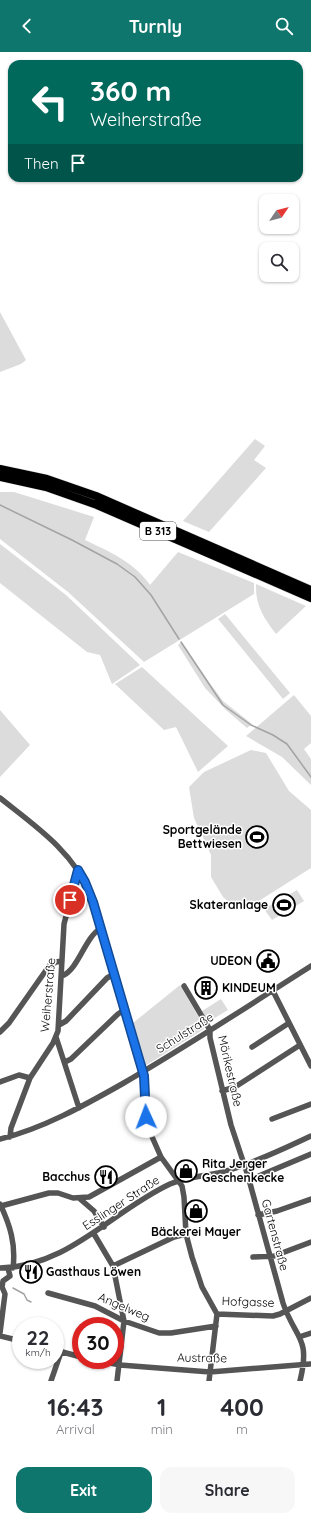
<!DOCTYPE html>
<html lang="en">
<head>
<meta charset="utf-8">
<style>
  body { margin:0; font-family:Quicksand,sans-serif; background:#f7f7f7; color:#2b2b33; height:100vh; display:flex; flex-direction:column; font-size:15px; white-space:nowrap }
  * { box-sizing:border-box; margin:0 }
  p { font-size:13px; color:#7c7c81 }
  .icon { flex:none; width:22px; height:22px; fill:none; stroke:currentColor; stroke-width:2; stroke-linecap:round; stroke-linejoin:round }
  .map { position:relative; height:1329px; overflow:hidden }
  .drawer { display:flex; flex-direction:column; background:#fff; flex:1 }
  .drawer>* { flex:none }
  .hud { position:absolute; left:8px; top:8px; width:295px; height:122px; border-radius:12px; box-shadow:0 1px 3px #0004; background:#00695c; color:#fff; overflow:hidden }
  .needle { width:26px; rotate:55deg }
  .controls { position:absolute; left:259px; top:142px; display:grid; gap:8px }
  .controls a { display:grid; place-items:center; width:40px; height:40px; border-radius:8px; background:#fff; box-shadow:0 1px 3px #0004; font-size:20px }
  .speed { position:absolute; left:12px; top:1265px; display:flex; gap:8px; font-size:20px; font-weight:700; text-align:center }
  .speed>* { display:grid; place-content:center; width:52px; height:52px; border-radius:50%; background:#fff; box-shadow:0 1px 3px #0004; line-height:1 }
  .speed small { font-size:10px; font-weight:400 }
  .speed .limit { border:6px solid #d22; background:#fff; color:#111 }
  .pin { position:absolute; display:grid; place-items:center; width:34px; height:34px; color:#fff; margin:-17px; border:2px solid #fff; border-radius:50%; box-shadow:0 1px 4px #0007 }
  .me { position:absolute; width:44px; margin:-22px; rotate:358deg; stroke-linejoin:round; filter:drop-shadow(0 0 3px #0008) }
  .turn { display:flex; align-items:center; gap:14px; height:84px; padding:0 16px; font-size:18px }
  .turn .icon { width:52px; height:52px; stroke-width:2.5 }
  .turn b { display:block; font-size:28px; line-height:34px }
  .then { display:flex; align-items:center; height:38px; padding:0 16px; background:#0003; gap:8px; font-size:15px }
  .eta { display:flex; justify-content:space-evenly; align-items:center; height:68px; text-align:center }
  .eta b { font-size:24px; font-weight:800; line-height:28px }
  .button { display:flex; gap:8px; margin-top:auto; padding:8px 16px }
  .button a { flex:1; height:46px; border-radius:12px; background:#0f766e; color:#fff; font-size:16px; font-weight:800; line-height:46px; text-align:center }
  .button a+a { background:#f7f7f7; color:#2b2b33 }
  header { display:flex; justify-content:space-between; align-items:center; height:52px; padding:0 16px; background:#0f766e; color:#fff; font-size:18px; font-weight:800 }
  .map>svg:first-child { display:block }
</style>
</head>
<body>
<header><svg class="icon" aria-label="back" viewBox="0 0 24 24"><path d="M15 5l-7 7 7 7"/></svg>Turnly<svg class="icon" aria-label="search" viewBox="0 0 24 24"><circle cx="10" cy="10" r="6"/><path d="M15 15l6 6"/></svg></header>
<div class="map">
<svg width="311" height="1329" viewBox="0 0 311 1329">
  <rect width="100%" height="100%" fill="#fff"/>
  <path fill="#dcdcdc" d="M0,260l26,48 -5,4 -21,8z
    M255,387l10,7 -11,14 12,8 -57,64 -26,-11z
    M0,440h14l80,25 -9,23c25,12 49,22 65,45l28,-33 76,31v11l-110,68 -76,-70 -68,-53z
    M0,492l66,51 74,70 -28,19 -12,-29 -13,-3 -87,-69z
    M256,532l50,22 -30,28c-12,-16 -21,-29 -20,-50z
    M225,562l65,79 -7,6 -65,-80z
    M182,590l27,40 14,19 29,23 -5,4 -21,-18 -21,-22 -27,-43z
    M142,615l86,79 -30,26 -22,-45 -12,3 -49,-46z
    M294,643l17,21v27l-7,6 7,10v26l-29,-28 -36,-21z
    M0,658l30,35 -30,32z
    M251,698l15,3 23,38 22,19v58l-65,41 -14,-4 -9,-8 -12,-20v-22l-17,-37 -5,-31 15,-15z
    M297,838l7,11 -32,19 -8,-11z
    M180,933l24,41v3l-59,37 -12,-43z
    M221,947l7,11 -20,12 -6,-11z"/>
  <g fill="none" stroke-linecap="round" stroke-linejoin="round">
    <path stroke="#a3a3a3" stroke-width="1.5" d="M0,453l72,35 45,24 18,13 16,18 28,44
      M181,590l42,63 28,20 22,10 14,9 24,33
      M13,1236l11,6 3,6 4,2"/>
    <g stroke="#dbdbdb" stroke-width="9">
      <path id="highway" d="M0,417l47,10 49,17 215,94
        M0,425l46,10 51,18 214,93"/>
    </g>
    <path stroke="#555" stroke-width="5.5" d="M0,746c34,27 74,54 90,96l54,182 1,37 4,17 12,27 21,29 2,11 2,37 6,23 10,30 15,27 -8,67
      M62,924c17,-7 22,-38 39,-48
      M184,934l26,44v8l21,87 17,51 35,127c12,36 28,33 17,78
      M273,939l38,75
      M59,973l7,-4 41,-43 7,-4
      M0,980l9,-9 40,-57 7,-4 6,-1
      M56,985l23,71
      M252,995l37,-24
      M65,1010l6,-3 47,-45 6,-4
      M0,1030l19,-7 11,3
      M222,1039l13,-4 65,-42
      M272,1067l39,-15
      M10,1085l1,-9 19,-50 23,-35 5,-12 6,-107 14,-54
      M0,1087c42,-10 85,-34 122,-55 64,-37 126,-78 189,-118
      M249,1128l62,-26
      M79,1146l15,13 10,16
      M0,1152c10,21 16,40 13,64
      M1,1154l48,-13h9l15,5 16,-1 72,-40
      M258,1163l19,-4 34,-12
      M94,1182l19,32 11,55 -7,60
      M253,1205l21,-1 37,-14
      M113,1214l61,-29 12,-3
      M0,1216c68,-1 112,-57 170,-84 19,-8 40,-8 59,-14 28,-8 56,-22 82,-34
      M48,1241l47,13 29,15 35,12h12l45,-7
      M217,1262l56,2 7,-2 31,-16
      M0,1281l5,-39 -3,-7 1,-6 7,-5 -2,-8
      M0,1284l21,5
      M302,1284l9,-3
      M55,1298l26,7
      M96,1308l24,5 90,7 100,-8
      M51,1329l10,-29"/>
    <use href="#highway" stroke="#000" stroke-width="8"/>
  </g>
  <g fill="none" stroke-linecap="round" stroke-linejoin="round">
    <g stroke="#114b97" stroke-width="10">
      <path id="route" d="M70,848l8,-30 7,12 8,20 51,174 2,41"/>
    </g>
    <use href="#route" stroke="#1a73e8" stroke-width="7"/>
  </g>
  <defs>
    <g id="stadium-ring" transform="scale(1.15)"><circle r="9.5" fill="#fff" stroke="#000" stroke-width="1.5"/><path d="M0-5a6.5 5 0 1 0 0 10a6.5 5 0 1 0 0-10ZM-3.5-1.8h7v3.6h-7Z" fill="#000"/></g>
    <g id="civic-ring" transform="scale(1.15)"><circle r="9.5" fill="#fff" stroke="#000" stroke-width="1.5"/><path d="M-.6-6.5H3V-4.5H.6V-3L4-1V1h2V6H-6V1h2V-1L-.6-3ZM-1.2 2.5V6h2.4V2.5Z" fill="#000"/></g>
    <g id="building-ring" transform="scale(1.15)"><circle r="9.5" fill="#fff" stroke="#000" stroke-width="1.5"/><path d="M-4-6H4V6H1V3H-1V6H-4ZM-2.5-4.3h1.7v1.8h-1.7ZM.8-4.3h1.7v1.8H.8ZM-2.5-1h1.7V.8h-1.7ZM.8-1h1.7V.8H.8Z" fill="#000"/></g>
    <g id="shop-ring" transform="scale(1.15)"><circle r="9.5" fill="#fff" stroke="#000" stroke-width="1.5"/><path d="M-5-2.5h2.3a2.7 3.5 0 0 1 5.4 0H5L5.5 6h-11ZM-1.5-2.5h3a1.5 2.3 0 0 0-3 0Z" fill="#000"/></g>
    <g id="restaurant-ring" transform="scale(1.15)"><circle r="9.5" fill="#fff" stroke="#000" stroke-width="1.5"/><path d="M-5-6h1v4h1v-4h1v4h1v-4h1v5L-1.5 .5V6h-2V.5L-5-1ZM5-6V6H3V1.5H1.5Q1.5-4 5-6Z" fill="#000"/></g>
  </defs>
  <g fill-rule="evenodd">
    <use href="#stadium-ring" x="257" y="785"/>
    <use href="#stadium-ring" x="284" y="853"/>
    <use href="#civic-ring" x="268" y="909"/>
    <use href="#building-ring" x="206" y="936"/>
    <use href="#shop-ring" x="186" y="1119"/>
    <use href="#restaurant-ring" x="106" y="1125"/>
    <use href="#shop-ring" x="196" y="1159"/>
    <use href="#restaurant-ring" x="31" y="1220"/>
  </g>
  <g text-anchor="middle" stroke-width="3" stroke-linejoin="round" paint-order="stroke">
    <rect fill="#fff" stroke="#4c4c4c" stroke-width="1" x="140" y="470" width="36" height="18" rx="3"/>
    <g font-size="11" font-weight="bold" fill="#000">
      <text x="158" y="483">B 313</text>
    </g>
    <g font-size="12" font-weight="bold" fill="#000" stroke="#fff" text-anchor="end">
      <text x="242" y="782">Sportgelände<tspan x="242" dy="14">Bettwiesen</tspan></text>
      <text x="268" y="857">Skateranlage</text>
      <text x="252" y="913">UDEON</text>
      <text x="222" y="940" text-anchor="start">KINDEUM</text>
      <text x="202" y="1116" text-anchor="start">Rita Jerger<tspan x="202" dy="14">Geschenkecke</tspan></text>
      <text x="90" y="1129">Bacchus</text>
      <text x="196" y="1184" text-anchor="middle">Bäckerei Mayer</text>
      <text x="46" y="1224" text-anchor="start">Gasthaus Löwen</text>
    </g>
    <g font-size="12" fill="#000" stroke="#fff">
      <text transform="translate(48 943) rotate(-85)" y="4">Weiherstraße</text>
      <text transform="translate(185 981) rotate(-32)" y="4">Schulstraße</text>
      <text transform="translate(230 1019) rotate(77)" y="4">Mörikestraße</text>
      <text transform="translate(121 1151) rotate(-33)" y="4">Esslinger Straße</text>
      <text transform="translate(275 1183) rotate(75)" y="4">Gartenstraße</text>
      <text transform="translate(248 1250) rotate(2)" y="4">Hofgasse</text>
      <text transform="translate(124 1255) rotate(23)" y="4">Angelweg</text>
      <text transform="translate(202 1306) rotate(1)" y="4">Austraße</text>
    </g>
  </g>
</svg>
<div class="controls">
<a><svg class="needle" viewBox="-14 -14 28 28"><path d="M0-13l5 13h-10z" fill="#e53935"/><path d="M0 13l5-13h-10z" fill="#7c7c81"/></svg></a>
<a><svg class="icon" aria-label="search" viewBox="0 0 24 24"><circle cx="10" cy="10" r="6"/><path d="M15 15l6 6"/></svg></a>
</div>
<div class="speed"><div>22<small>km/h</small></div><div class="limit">30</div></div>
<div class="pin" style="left:70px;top:848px;background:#d93025"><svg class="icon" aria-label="arrive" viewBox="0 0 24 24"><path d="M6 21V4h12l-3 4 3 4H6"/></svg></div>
<svg class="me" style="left:146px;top:1065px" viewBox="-20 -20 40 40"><circle r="19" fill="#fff"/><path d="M0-13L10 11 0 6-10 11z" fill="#1a73e8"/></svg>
<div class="hud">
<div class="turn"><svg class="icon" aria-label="left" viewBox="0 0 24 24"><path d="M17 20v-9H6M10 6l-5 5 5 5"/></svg><div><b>360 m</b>Weiherstraße</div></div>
<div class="then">Then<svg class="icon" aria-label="arrive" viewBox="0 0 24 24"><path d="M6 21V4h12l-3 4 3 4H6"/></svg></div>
</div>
</div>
<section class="drawer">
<div class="eta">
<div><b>16:43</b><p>Arrival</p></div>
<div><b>1</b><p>min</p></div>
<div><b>400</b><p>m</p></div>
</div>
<div class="button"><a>Exit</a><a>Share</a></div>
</section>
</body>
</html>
